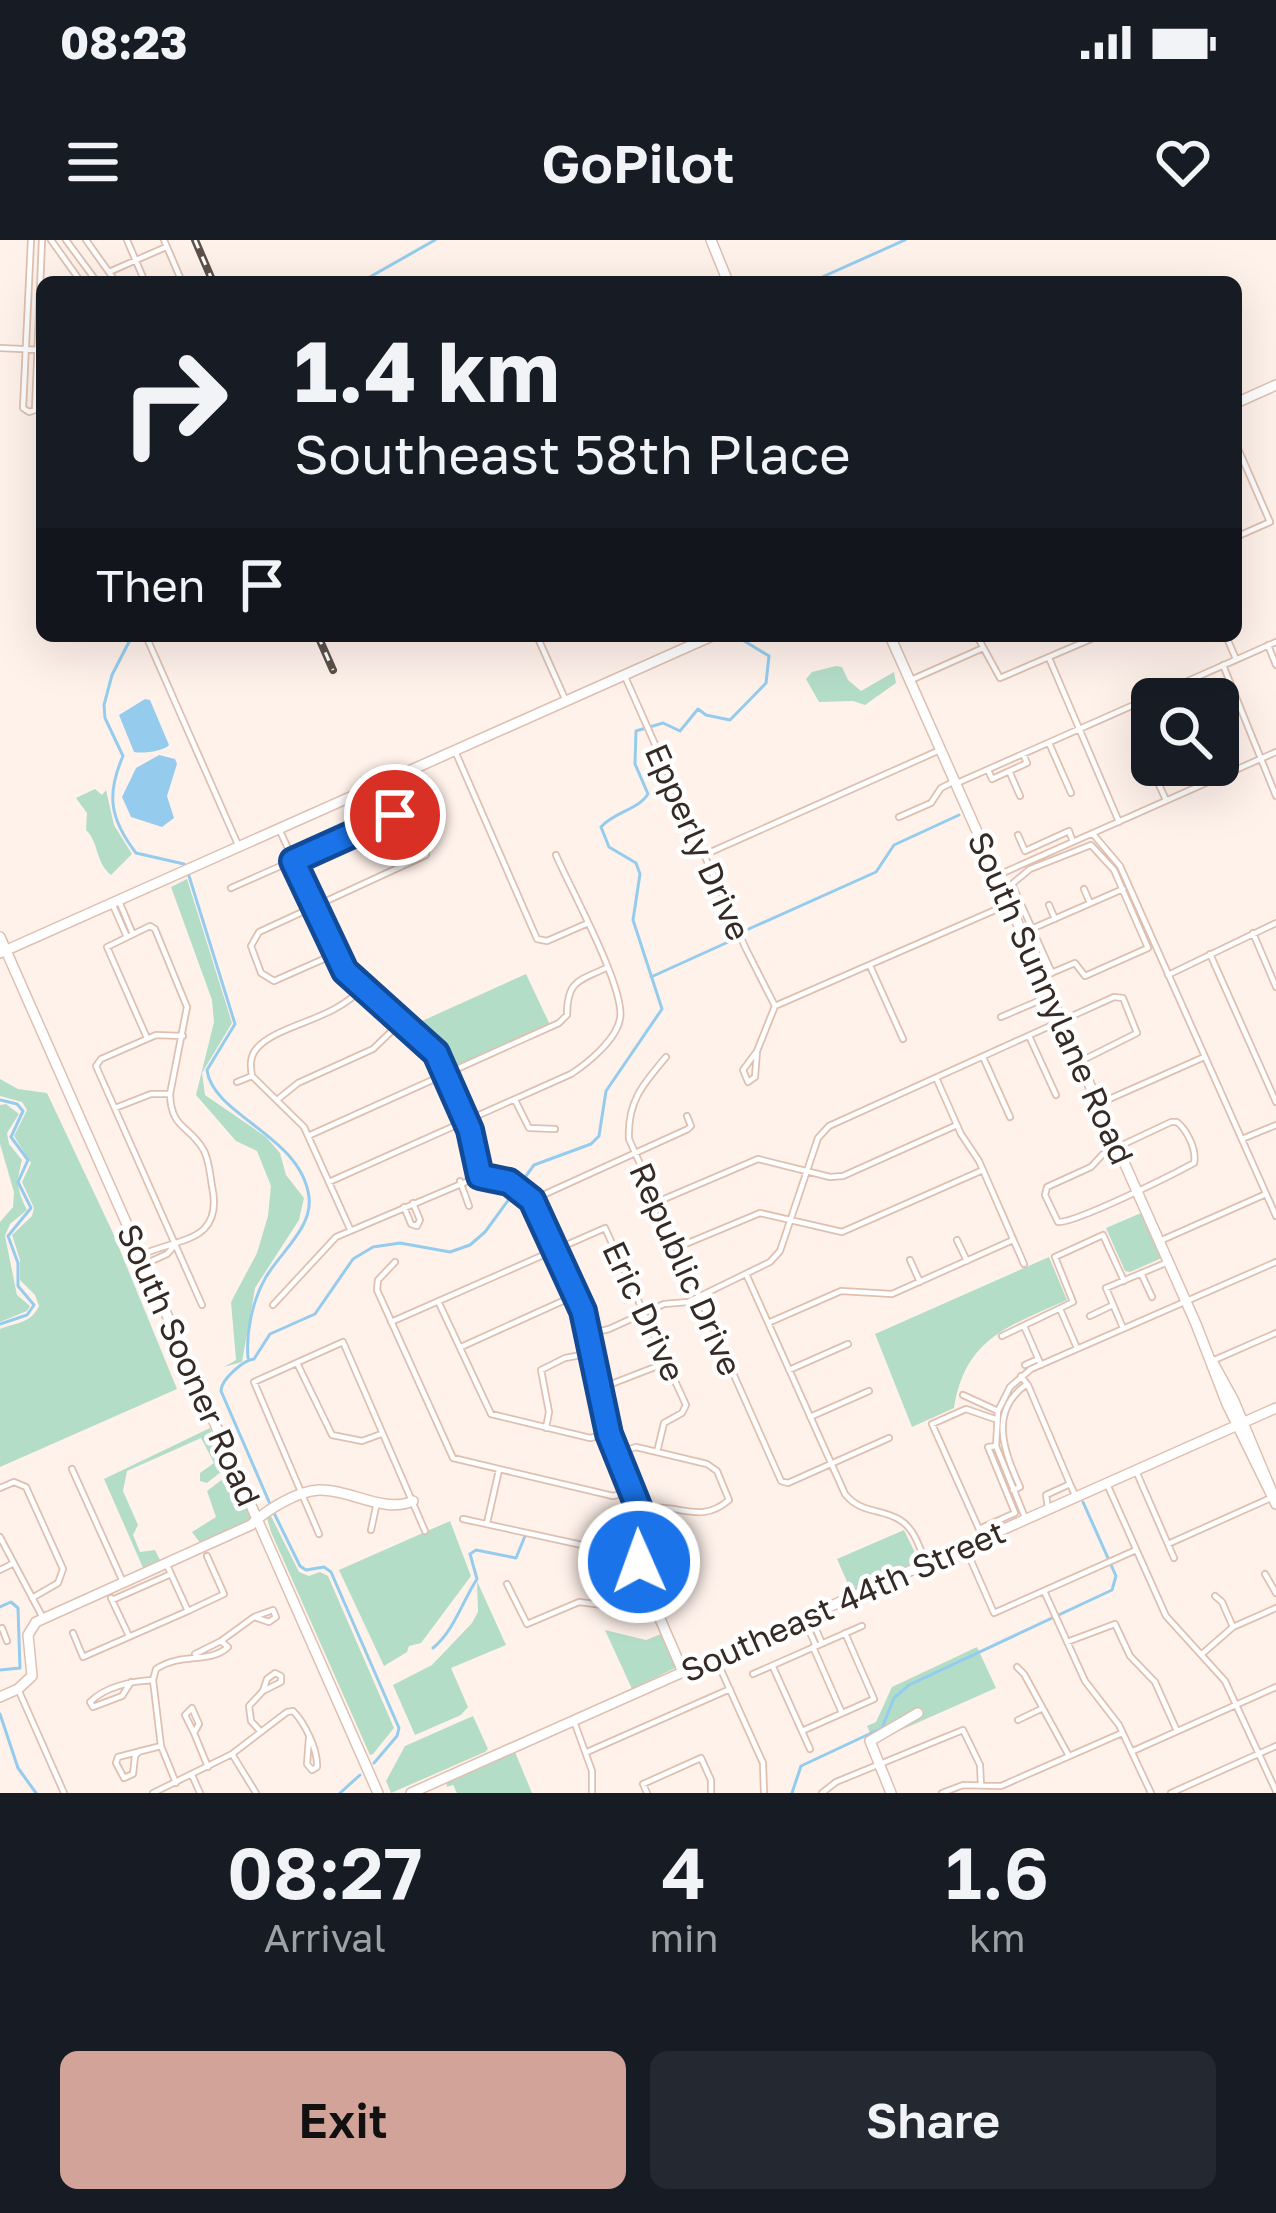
<!DOCTYPE html>
<html lang="en">
<head>
<meta charset="utf-8">
<style>
  body { margin:0; font-family:"Golos Text",sans-serif; background:#242831; color:#f1f3f6; height:100vh; display:flex; flex-direction:column; font-size:45px; white-space:nowrap }
  * { box-sizing:border-box; margin:0 }
  p { font-size:39px; color:#9ea1a6 }
  .icon { flex:none; width:66px; height:66px; fill:none; stroke:currentColor; stroke-width:2; stroke-linecap:round; stroke-linejoin:round }
  .map { position:relative; height:1553px; overflow:hidden }
  .panel { display:flex; flex-direction:column; background:#171b24; flex:1 }
  .panel>* { flex:none }
  .top-card { position:absolute; left:36px; top:36px; width:1206px; height:366px; border-radius:18px; box-shadow:0 12px 48px #0002; background:#171b24; color:#f1f3f6; overflow:hidden }
  .controls { position:absolute; left:1131px; top:438px; display:grid; gap:24px }
  .controls a { display:grid; place-items:center; width:108px; height:108px; border-radius:18px; background:#171b24; box-shadow:0 12px 48px #0002; font-size:60px }
  .pin { position:absolute; display:grid; place-items:center; width:102px; height:102px; color:#fff; margin:-51px; border:6px solid #fff; border-radius:50%; box-shadow:0 3px 12px #0007 }
  .me { position:absolute; width:132px; margin:-66px; rotate:358deg; stroke-linejoin:round; filter:drop-shadow(0 0 9px #0008) }
  .turn { display:flex; align-items:center; gap:42px; height:252px; padding:0 60px; font-size:54px }
  .turn .icon { width:156px; height:156px; stroke-width:2.5 }
  .turn b { display:block; font-size:84px; line-height:102px }
  .then { display:flex; align-items:center; height:114px; padding:0 60px; background:#0003; gap:24px; font-size:45px }
  .eta { display:flex; justify-content:space-evenly; align-items:center; height:204px; text-align:center }
  .eta b { font-size:72px; font-weight:600; line-height:84px }
  .button { display:flex; gap:24px; margin-top:auto; padding:24px 60px }
  .button a { flex:1; height:138px; border-radius:18px; background:#d2a398; color:#111; font-size:48px; font-weight:600; line-height:138px; text-align:center }
  .button a+a { background:#242831; color:#f1f3f6 }
  .status { display:flex; justify-content:space-between; align-items:center; height:84px; padding:0 60px; background:#171b24; direction:ltr }
  .status svg { height:33px; fill:currentColor }
  header { display:flex; justify-content:space-between; align-items:center; height:156px; padding:0 60px; background:#171b24; font-size:54px; font-weight:600 }
  .map>svg:first-child { display:block }
</style>
</head>
<body>
<div class="status"><b>08:23</b><svg viewBox="0 0 49 12"><path d="M0 12V9h3v3zM5 12V6h3v6zM10 12V3h3v9zM15 12V0h3v12zM26 1h20v11H26zM47 4h2v5h-2z"/></svg></div>
<header><svg class="icon" aria-label="menu" viewBox="0 0 24 24"><path d="M4 6h16M4 12h16M4 18h16"/></svg>GoPilot<svg class="icon" aria-label="heart" viewBox="0 0 24 24"><path d="M12 20l-8-8c-3-5 5-10 8-4 3-6 11-1 8 4z"/></svg></header>
<div class="map">
<svg width="1276" height="1553" viewBox="0 0 1276 1553">
  <rect width="100%" height="100%" fill="#fff2eb"/>
  <path fill="#b4ddc8" d="M836,426l6,1 6,13 13,11 33,-19 2,11 -31,22 -12,-4 -34,1 -13,-23 6,-7z
    M95,549l7,6 4,-5 8,35 18,29 -21,21c-16,-13 -12,-33 -25,-45l1,-17 -11,-15z
    M187,639l45,144 -30,50 3,22 61,42 14,16 6,22 18,23 -5,22 -44,68 -13,74 -18,5 12,-7 -5,-58 26,-49 11,-37 3,-30 -14,-35 -21,-10 -40,-46 18,-73 -2,-22 -41,-113z
    M526,734l24,51 -100,44 -20,-28 -17,-16z
    M0,839l18,10 29,4 66,140 64,156 -177,78v-138c17,-7 30,-5 39,-23l-4,-11 -15,-15v-20l-8,-25 20,-19 2,-8 -12,-26 9,-19 -17,-27 13,-26 -5,-8 -22,-6z
    M6,864l13,10 -12,19 2,11 13,16c-6,23 -5,30 5,50l-17,14 -5,12 12,59 13,11 -3,5 -27,11v-100l13,-15 1,-15 -14,-48v-39z
    M1141,973l21,45 -32,14 -5,-1 -19,-43z
    M1049,1017l18,43c-58,26 -102,38 -113,108l-42,19 -37,-93z
    M210,1188l17,39 -20,16 -7,-2v-8l14,-10 -13,-25 -74,33 -4,20 15,34 -5,10 7,17 15,-2 5,10 -16,10 -40,-91z
    M228,1235l6,1 18,43 -51,25 -9,-12 24,-15 -9,-26z
    M271,1276l28,56 10,4 11,-4 8,4 66,152 -21,26 -3,1 -99,-223 -4,-14z
    M450,1281l21,55 -50,67 -12,3 -2,6 -23,14 -45,-96z
    M904,1290l15,31 -67,32 -15,-34z
    M477,1341l29,64 -55,23 17,39 -7,8 -46,20 -22,-50 39,-20 40,-42 6,-11z
    M605,1390l41,10 15,-6 16,33 -45,22z
    M977,1407l19,41 -122,54 -7,-16 9,-4 16,-35z
    M473,1476l15,33 -3,3 -94,41 -5,-12 19,-35z
    M515,1512l17,41h-75l-4,-8 -6,2 -1,-5z"/>
  <path fill="#95ccee" d="M145,459l5,1 19,45c-5,6 -26,9 -35,7l-15,-37z
    M159,515l16,4 2,5 -10,32 7,22 -12,9 -31,-10 -9,-20 14,-29z"/>
  <g fill="none" stroke-linecap="round" stroke-linejoin="round">
    <path stroke="#95ccee" stroke-width="3" d="M361,42l74,-42
      M811,42l94,-42
      M132,396l-20,39 -8,30 1,13 18,38c-17,39 -13,63 13,97l48,11
      M189,636l46,148 -28,46c6,46 94,65 102,127 4,30 -29,56 -43,80 -14,24 -20,55 -18,81
      M742,692l134,-60 18,-27 65,-30
      M651,737l86,-39
      M0,860l17,4 6,7 -12,26 17,23 -10,22 13,26 -23,28 10,27v23l16,19 -7,10 -27,9
      M270,1264l-49,-113c0,-12 23,-31 33,-32l16,-25 45,-20 38,-55 20,-12 27,-4 50,9 20,-7 15,-13 49,-67 57,-21 8,-8 7,-45 56,-82 -29,-89 7,-46 -4,-11 -27,-16 -8,-20c13,-15 37,-17 47,-33l-13,-30 1,-33 27,-8 17,8 18,-22 8,6 24,5 36,-37 3,-27 -33,-20
      M274,1273l26,53 6,4 18,-3 7,5 68,156 -2,8 -23,27
      M0,1367l11,-5 7,6 2,60 -20,2
      M433,1408c21,-17 29,-46 44,-69l-7,-25 6,-4 40,8 9,-22
      M0,1474l18,54 18,25
      M340,1553l20,-18
      M792,1553l9,-27 81,-38 12,-30 15,-13 203,-95 4,-14 -33,-74"/>
    <g stroke="#dfc0b0" stroke-width="8">
      <path id="street" d="M31,0l-8,168 6,4 6,-2 7,-170
        M51,0l30,42
        M66,0l31,42
        M86,0l30,42
        M127,0l18,42
        M164,0l18,42
        M109,32l57,-25
        M0,108l42,2
        M1236,204l34,78 -34,15
        M146,396l93,211
        M537,396l29,65
        M977,396l23,42 98,-42
        M1226,396l10,23
        M1268,405l8,20
        M1049,418l70,164
        M1223,425l53,131
        M626,439l120,270 29,57
        M911,440l72,-32
        M1152,490l-15,7 29,63
        M1049,503l22,50
        M455,511l82,188 10,2 39,-17
        M1206,525l7,15
        M988,530l4,9 35,-16 -4,-9
        M1010,533l10,23
        M955,544l321,-142
        M899,577l32,-14 10,-15 12,-6
        M279,589l66,142 91,82 36,82 8,41c17,1 32,5 44,16 23,21 58,111 64,142l21,-5 55,-25 24,-2 82,-40 10,-11 38,-113 11,-12 285,-129 9,1 14,35 -58,29
        M1093,594l27,32 156,350
        M1018,595l7,16 44,-20 4,11
        M704,615l236,-105
        M996,636l280,-124
        M231,648l169,-75h13l15,27 -2,15 -167,77 -8,14 10,27 13,8 61,-27
        M1084,649l6,14
        M119,661l13,31
        M112,663l14,32
        M1049,665l6,14
        M1029,690l94,-41
        M1253,693l23,54
        M1210,714l66,148
        M871,728l32,71
        M1168,735l108,-52
        M1044,736l31,-13 10,13 63,-28 -34,-78 -23,-25 -61,24 -18,15 40,89
        M1001,777l49,-21
        M183,796l-27,-1 -55,24 -5,7 106,239
        M1029,796l27,59
        M757,811l-2,26 -7,5 -5,-12 14,-19 18,-45 234,-102
        M666,817c-23,27 -39,45 -37,82l152,342 7,2 101,-45
        M983,817l27,60
        M252,836l52,51 46,102
        M252,836c-2,-11 -2,-20 5,-28 22,-24 75,-27 104,-59
        M937,840l24,54 18,27 45,103
        M237,842l15,-6
        M277,860l21,-17 75,-34 29,-28
        M515,860l14,28 26,1
        M1098,864l104,-46
        M115,868l36,-14h19
        M1171,882h6c10,8 20,28 17,41 -22,12 -118,60 -136,59l-13,-27 2,-8 44,-20 12,-13z
        M308,896l251,-113 8,-8c0,-35 12,-34 41,-48
        M1242,899l34,-14
        M460,941l9,25
        M329,942l242,-108c17,-11 45,-34 49,-55 6,-30 -50,-131 -64,-164
        M532,960l156,-71 3,-3 -4,-10
        M657,962l101,-43 72,18 13,-1 114,-51
        M404,967l7,17 6,2 3,-6 -7,-17
        M957,1000l10,21
        M1162,1000l104,-46
        M676,1008l84,-35 82,19 141,-62
        M141,1015c37,-17 83,-12 71,-69 -2,-11 -3,-28 -9,-37 -14,-24 -32,-20 -33,-55l17,-87 -32,-78 -5,-3 -43,21 40,91
        M910,1020l10,22
        M395,1022l-17,18 -1,10 76,168 160,38 17,-4
        M145,1024l22,-10 8,-9
        M1141,1033l11,24
        M747,1036l98,218c16,20 36,14 55,26 15,9 20,29 26,44
        M438,1061l53,113 99,24 18,-4
        M273,1065l63,-68 144,-61
        M1060,1069l17,39
        M1090,1076l23,-11
        M391,1082l214,-94 81,177 -4,8 -18,10 -7,29
        M768,1083l73,-32 51,3 121,-54
        M1024,1086l17,39
        M1123,1088l-17,-40 62,-26
        M1002,1096l71,-34 -18,-45 48,-22 21,46
        M461,1107l115,-52
        M1212,1121l64,-28
        M297,1123l35,72 30,6 19,-7
        M1025,1125l13,-6
        M789,1130l59,-26
        M1028,1145l42,99
        M601,1148l67,-26
        M963,1155l35,16 -2,35 30,74
        M998,1171l12,-24 21,-18 245,-107
        M810,1177l59,-26
        M995,1179l-29,-10 -34,15 47,105 36,-16 -25,-61 -2,-5 8,-1
        M546,1188l3,-16 -8,-42 24,-12 27,-5
        M617,1213l19,-6 71,17 10,7 12,29c-31,27 -54,-1 -89,11
        M72,1229l51,113
        M1136,1231l38,87
        M1107,1244l59,132 59,65 51,110
        M0,1248l14,-6 12,5 37,82 -5,14 -26,15
        M1013,1250l7,-3c-16,-36 -32,-76 7,-103l-6,-8
        M1048,1268l-2,-13 24,-11 6,13
        M463,1279l142,31 34,2
        M487,1283l12,-53
        M371,1290l6,-28
        M319,1294l-65,-152 89,-40 82,189
        M0,1297l43,81
        M1168,1304l105,-47
        M965,1307l29,66 142,-63
        M166,1323l22,48 36,-17 -17,-38
        M0,1330l12,-6
        M1265,1334l11,19
        M507,1344l20,40 52,-22 55,7
        M1044,1351l41,90 34,44 32,68
        M1215,1356l7,6 11,25
        M111,1358l18,38
        M112,1360l59,-26
        M645,1363l8,1 -12,7 -7,-2z
        M810,1376l12,27
        M804,1379l12,27
        M2,1388l5,13
        M73,1393l10,24 105,-46
        M1067,1402l48,-18 15,32 25,26 22,49
        M813,1407l29,66
        M195,1414l26,-13
        M1202,1414l31,-27 43,-19
        M716,1419l47,104 1,30
        M773,1427l37,82
        M1017,1427l7,7 45,82
        M753,1434l109,-48
        M131,1442l-9,14 -29,11 -3,-5c15,-15 41,-21 63,-22
        M18,1449l46,104
        M1018,1480l23,-11
        M575,1484l17,47v22
        M802,1491l72,-32 -29,-66
        M261,1492l-10,-11 -2,-15 14,-15 18,-9v-6l-6,-3 -8,6 -4,12
        M194,1493l-9,-18 7,-7 7,16 -5,9 14,34
        M140,1511l-5,5 -2,18 -9,4 -8,-15 2,-6 43,-11
        M1133,1511l143,-64
        M587,1512l143,-63
        M232,1514l24,39
        M192,1535l8,18
        M176,1543l-15,-37 -8,-66 3,-11c25,-17 54,-5 72,-22l-7,-6 33,-24 15,5 7,-5 -3,-7 -19,7
        M153,1553l79,-39 55,-42 6,-1c12,12 25,39 24,56l-5,3 -5,-6 2,-26
        M647,1553l-4,-9 58,-26 10,22v13
        M822,1553l14,-11 127,-52 17,35 1,20
        M942,1553l21,-8 38,1 121,-53
        M1171,1553l105,-47"/>
    </g>
    <g stroke="#dfc0b0" stroke-width="12">
      <path id="secondary" d="M711,0l17,42
        M1236,163l40,-18
        M890,396l306,688 31,80 49,100
        M0,697l378,856
        M0,713l712,-317
        M588,1094l21,100 31,77 2,66 41,95
        M1212,1121l22,40 38,91
        M0,1457l18,-8 14,-13 -4,-41 8,-13 215,-97c15,-15 46,-34 68,-35 31,-1 65,24 94,11
        M411,1553l865,-385
        M891,1553l-21,-52 48,-28"/>
    </g>
    <use href="#street" stroke="#fff" stroke-width="4.5"/>
    <use href="#secondary" stroke="#fff" stroke-width="9"/>
    <g stroke="#5c504a" stroke-width="8">
      <path id="rail" d="M195,0l18,42
        M318,396l15,34"/>
    </g>
    <use href="#rail" stroke="#fff" stroke-width="3" stroke-dasharray="9" stroke-linecap="butt"/>
  </g>
  <g fill="none" stroke-linecap="round" stroke-linejoin="round">
    <g stroke="#114b97" stroke-width="30">
      <path id="route" d="M395,575l-102,46 52,110 91,82 34,77 10,46 29,6 23,18 51,111 26,123 31,77 -1,51"/>
    </g>
    <use href="#route" stroke="#1a73e8" stroke-width="21"/>
  </g>
  <g text-anchor="middle" stroke-width="9" stroke-linejoin="round" paint-order="stroke">
    <g font-size="33" fill="#362a24" stroke="#fff">
      <text transform="translate(698 602) rotate(66)" y="12">Epperly Drive</text>
      <text transform="translate(1051 758) rotate(66)" y="12">South Sunnylane Road</text>
      <text transform="translate(686 1029) rotate(66)" y="12">Republic Drive</text>
      <text transform="translate(644 1071) rotate(65)" y="12">Eric Drive</text>
      <text transform="translate(189 1125) rotate(66)" y="12">South Sooner Road</text>
      <text transform="translate(843 1361) rotate(-24)" y="12">Southeast 44th Street</text>
    </g>
  </g>
</svg>
<div class="controls">
<a><svg class="icon" aria-label="search" viewBox="0 0 24 24"><circle cx="10" cy="10" r="6"/><path d="M15 15l6 6"/></svg></a>
</div>
<div class="pin" style="left:395px;top:575px;background:#d93025"><svg class="icon" aria-label="arrive" viewBox="0 0 24 24"><path d="M6 21V4h12l-3 4 3 4H6"/></svg></div>
<svg class="me" style="left:639px;top:1322px" viewBox="-20 -20 40 40"><circle r="17" fill="#1a73e8" stroke="#fff" stroke-width="3"/><path d="M0-11L8 9 0 5-8 9z" fill="#fff"/></svg>
<div class="top-card">
<div class="turn"><svg class="icon" aria-label="right" viewBox="0 0 24 24"><path d="M7 20v-9h11M14 6l5 5-5 5"/></svg><div><b>1.4 km</b>Southeast 58th Place</div></div>
<div class="then">Then<svg class="icon" aria-label="arrive" viewBox="0 0 24 24"><path d="M6 21V4h12l-3 4 3 4H6"/></svg></div>
</div>
</div>
<section class="panel">
<div class="eta">
<div><b>08:27</b><p>Arrival</p></div>
<div><b>4</b><p>min</p></div>
<div><b>1.6</b><p>km</p></div>
</div>
<div class="button"><a>Exit</a><a>Share</a></div>
</section>
</body>
</html>
